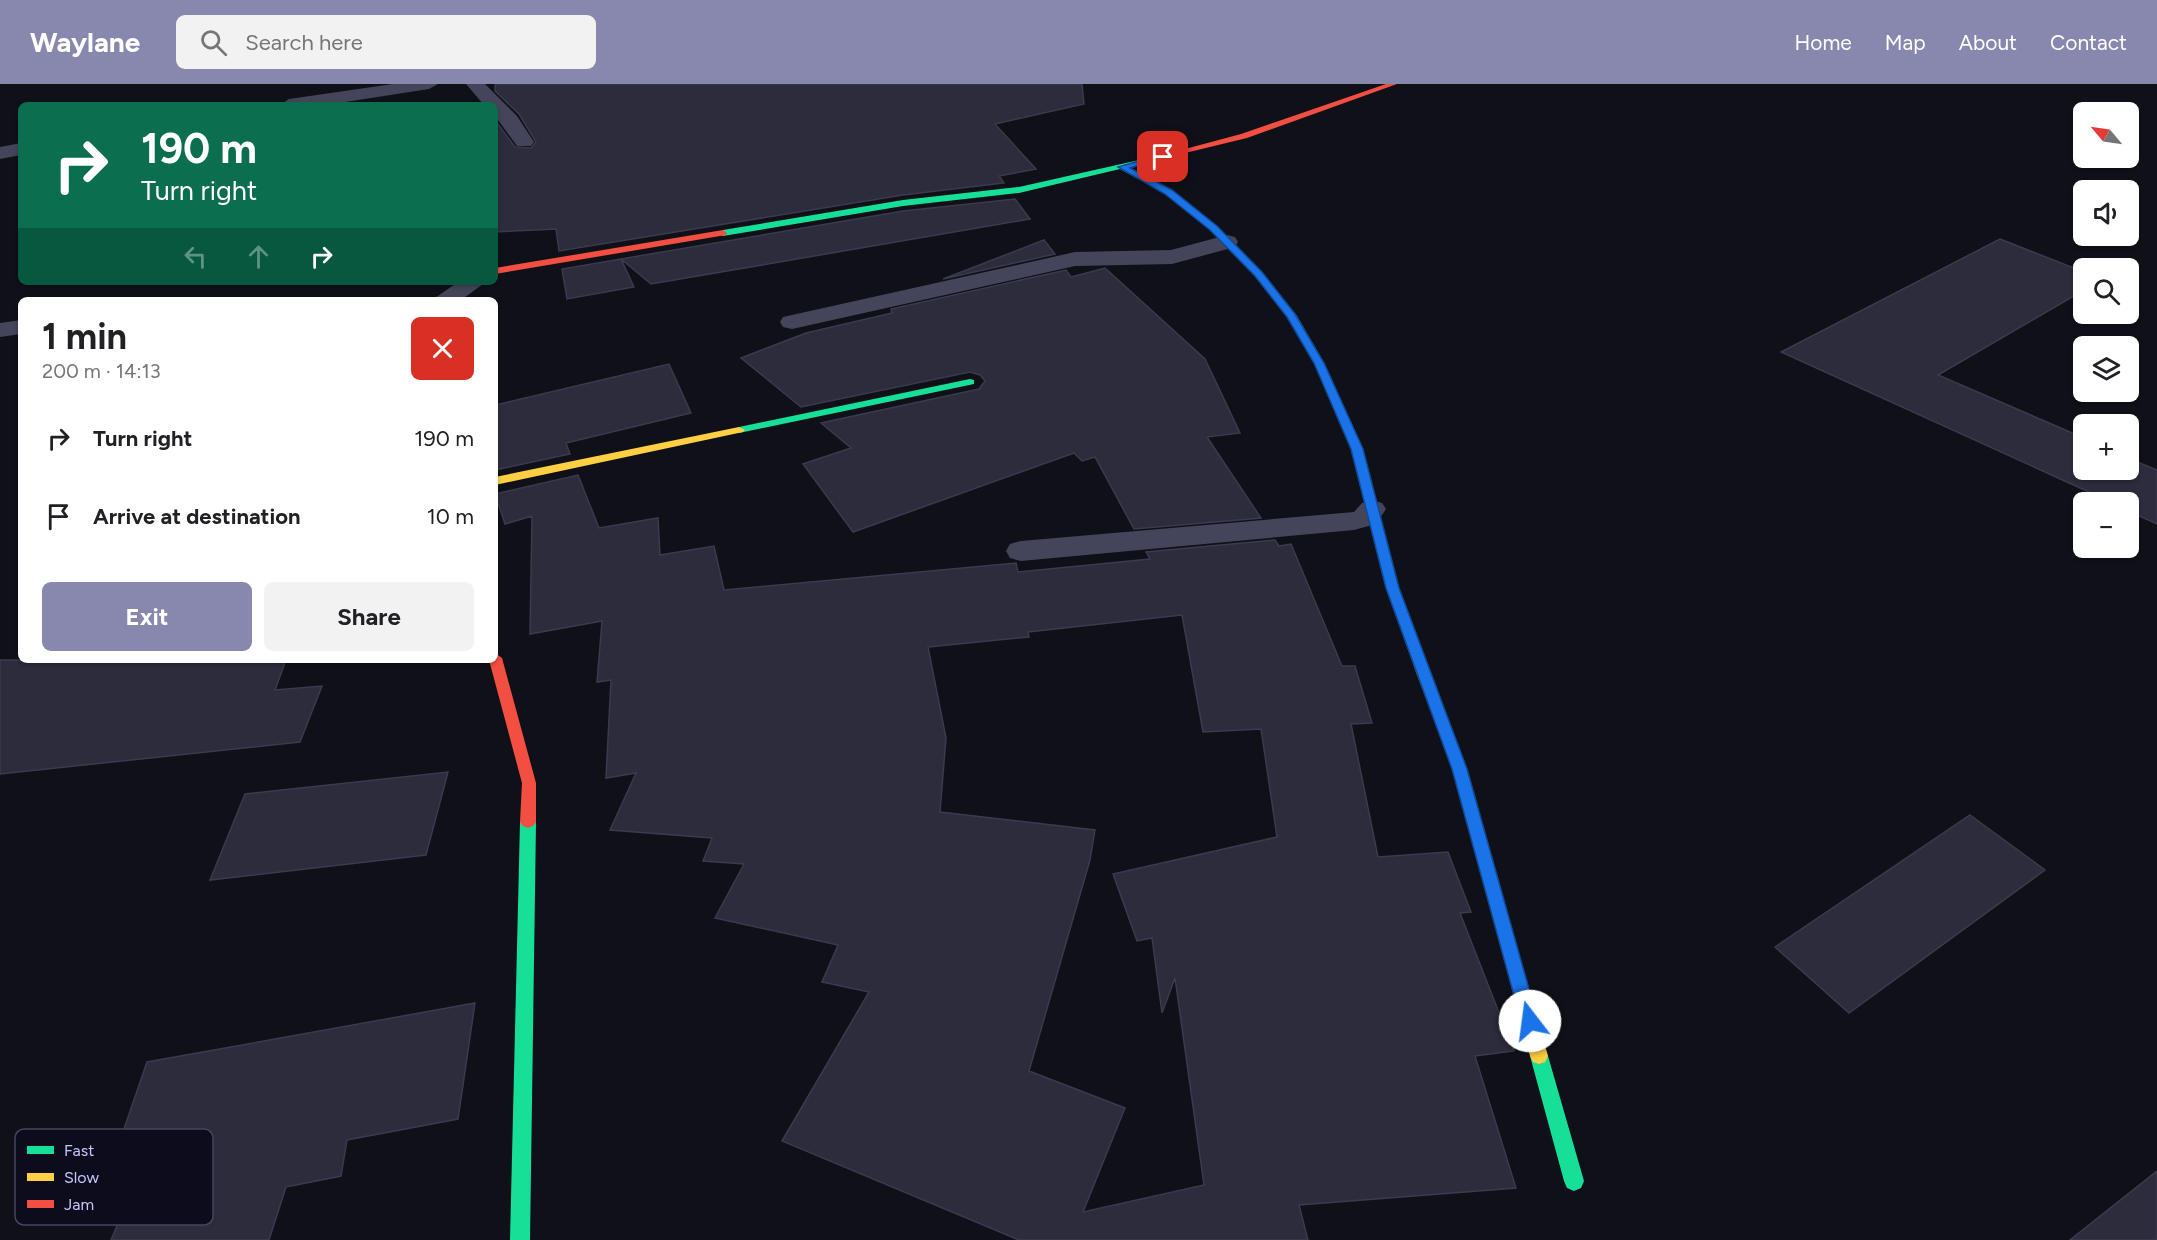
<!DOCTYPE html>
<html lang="en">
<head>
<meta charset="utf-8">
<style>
  body { margin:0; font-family:Figtree,sans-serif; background:#f2f2f2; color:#202124; height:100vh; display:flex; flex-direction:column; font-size:22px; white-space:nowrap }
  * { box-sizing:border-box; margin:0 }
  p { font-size:20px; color:#757577 }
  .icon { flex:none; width:33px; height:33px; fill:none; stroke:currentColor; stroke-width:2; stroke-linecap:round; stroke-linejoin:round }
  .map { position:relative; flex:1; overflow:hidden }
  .side { position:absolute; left:18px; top:213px; width:480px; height:366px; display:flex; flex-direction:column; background:#fff; border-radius:9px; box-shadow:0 2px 4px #0004 }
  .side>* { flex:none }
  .top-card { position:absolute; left:18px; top:18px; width:480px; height:183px; border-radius:9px; box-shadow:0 2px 4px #0004; background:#0b6e4f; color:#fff; overflow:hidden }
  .needle { width:39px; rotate:299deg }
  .fabs { position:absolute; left:2073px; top:18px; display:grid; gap:12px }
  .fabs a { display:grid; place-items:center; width:66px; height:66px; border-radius:9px; background:#fff; box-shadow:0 2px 4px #0004; font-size:30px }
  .pin { position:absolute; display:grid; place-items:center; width:51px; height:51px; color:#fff; margin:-26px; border-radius:12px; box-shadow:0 3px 9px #0006 }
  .me { position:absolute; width:66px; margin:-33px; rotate:345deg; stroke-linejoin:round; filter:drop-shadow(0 0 4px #0008) }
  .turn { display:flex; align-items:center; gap:21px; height:126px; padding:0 24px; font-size:27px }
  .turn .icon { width:78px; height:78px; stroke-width:2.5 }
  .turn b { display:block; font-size:42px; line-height:51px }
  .lanes { display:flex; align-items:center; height:57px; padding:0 24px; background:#0003; justify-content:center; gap:30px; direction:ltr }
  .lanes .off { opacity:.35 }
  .round { display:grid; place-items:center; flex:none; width:63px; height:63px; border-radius:9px; background:#f2f2f2 }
  .summary { display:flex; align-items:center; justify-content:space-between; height:102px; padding:0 24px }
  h1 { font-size:36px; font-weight:700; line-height:45px }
  .button { display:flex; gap:12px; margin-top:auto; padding:12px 24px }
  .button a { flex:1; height:69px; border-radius:9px; background:#8888ae; color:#fff; font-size:24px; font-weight:700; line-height:69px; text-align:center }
  .button a+a { background:#f2f2f2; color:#202124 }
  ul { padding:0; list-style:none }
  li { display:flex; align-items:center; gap:18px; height:78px; padding:0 24px }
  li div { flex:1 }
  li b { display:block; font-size:22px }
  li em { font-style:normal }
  header { display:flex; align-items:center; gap:36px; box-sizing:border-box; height:84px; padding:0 30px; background:#8888ae; color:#fff }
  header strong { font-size:28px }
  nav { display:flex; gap:33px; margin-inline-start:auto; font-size:21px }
  .search { width:420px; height:54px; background:#f2f2f2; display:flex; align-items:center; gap:15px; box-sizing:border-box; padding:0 21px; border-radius:9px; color:#757577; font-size:22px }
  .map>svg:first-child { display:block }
</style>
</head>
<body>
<header>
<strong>Waylane</strong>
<div class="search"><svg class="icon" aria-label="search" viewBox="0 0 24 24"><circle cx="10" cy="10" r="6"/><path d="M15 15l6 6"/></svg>Search here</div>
<nav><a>Home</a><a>Map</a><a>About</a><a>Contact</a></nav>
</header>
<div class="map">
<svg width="2157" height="1156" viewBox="0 0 2157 1156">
  <rect width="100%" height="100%" fill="#101019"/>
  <path fill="#2d2c3d" stroke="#3b3a4e" stroke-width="1.5" fill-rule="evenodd" d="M495,0h587l2,20 -89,20 41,45 -37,7 5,7 -101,12 -344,56 -3,-22 -61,3v-112l20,27 16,1 5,-6 -17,-28 -24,-23z
    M1015,115l15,20 -379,65 -30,-25 13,28 -67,12 -5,-30 341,-58z
    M2000,155l84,33v18l-146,85 146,63v32h44v-12l29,12v54l-29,-13v-9h-17l-330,-150z
    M1044,156l11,14 -112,25z
    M1105,184l100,91 35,74 -33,4 54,81 -127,11 -39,-72 -13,4 -8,-8 -221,79 -50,-68 48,-16 -30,-25 158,-34 6,-8 -5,-6 -10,-3 -169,35 -60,-49 65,-25 86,-20 -1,-4 175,-39 5,7z
    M669,280l22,49 -125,30 4,11 -75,16v-65z
    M578,391l21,53 59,-10 2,37 54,-9 10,44 292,-27 2,9 132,-13 -4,-7 129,-12 4,6 12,-2 51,122h13l17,57 -21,1 27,133 70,-5 23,60 -11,1 54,138 -39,5 41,132 -217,17 9,35h-289l-237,-99 87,-149 -47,-10 16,-37 -123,-27 29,-54 -41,-3 9,-23 -102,-8 26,-57 -30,5 5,-98 -14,2 5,-61 -72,13 2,-118 -27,8 -10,-30zM1182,531l21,117 58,-3 16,108 -164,37 24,67 15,-3 10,75 13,-35 29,207 -121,27 42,-104 -96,-37 61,-211 5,-30 -155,-18 6,-74 -18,-91 101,-10 -1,-5z
    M0,576h286l-11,30 47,-4 -22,56 -300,32z
    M448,688l-22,83 -216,25 35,-86z
    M1970,731l75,55 -196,143 -74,-66z
    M475,919l-17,116 -111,21 -6,36 -55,11 -17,53h-158l25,-59 -32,6 43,-125z
    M2157,1087v69h-87z"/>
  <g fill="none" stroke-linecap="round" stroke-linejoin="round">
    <path fill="#44455a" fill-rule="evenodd" d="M393,0h45l-9,5 -103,16h-46l9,-6z
      M466,0h19l32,32 17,26 -3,4h-14l-22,-30v-11h-11z
      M21,59v12l-21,4v-12z
      M1227,151l8,2 3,5 -3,5 -63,17 -97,2 -283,63 -9,-2 -3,-5 3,-5 9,-2 283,-63 96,-2z
      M458,198h28l-25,18h-29z
      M21,236v14l-21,3v-14z
      M1372,416l10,3 4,6 -10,15 -22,6 -333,31 -11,-3 -4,-7 4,-7 11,-3 333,-29 8,-9z"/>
    <path fill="#16e098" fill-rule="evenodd" d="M1148,74h3v4l-23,5 44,23 45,36 44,46 36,44 27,47 39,86 35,139 32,84 -2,3 -5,2 -7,-5 -30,-84 -35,-139 -37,-86 -26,-46 -33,-41 -44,-46 -45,-36 -46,-25 -101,24 -116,13 -180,30 -4,-3 4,-3 180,-30 116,-13z
      M970,295l4,1v4l-235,49 -6,-3 6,-3z
      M528,732l5,2 3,4 -6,418h-20l10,-418 3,-4z
      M1539,964l6,2 3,6 36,125 -3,7 -7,3 -7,-3 -3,-7 -34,-125 3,-6z"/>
    <path fill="#ffcf43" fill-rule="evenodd" d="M739,343l6,3 -2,2 -248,53v-8z
      M1423,583l7,5 37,97 81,287 -3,6 -6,2 -6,-2 -3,-6 -77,-287 -37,-97z"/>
    <path fill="#f24e42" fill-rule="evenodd" d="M1386,0h11l-150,54 -99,24 -4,-2 97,-26z
      M723,146l4,3 -1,2 -231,39v-6z
      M495,569l7,5 34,125v39l-3,4 -5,2 -5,-2 -3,-4 2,-39 -33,-123h6z"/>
  </g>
  <path fill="#1a73e8" stroke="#114b97" stroke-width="1.5" d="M1160,71l7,2 -37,11 42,22 45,36 45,46 33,42 29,49 39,86 36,139 68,181 71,252 -2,5 -6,3 -7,-3 -2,-5 -69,-252 -66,-181 -35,-139 -37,-86 -27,-46 -32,-41 -45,-46 -45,-36 -47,-27z"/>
  <rect x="15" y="1045" width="198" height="96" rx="9" fill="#0d0c1d" stroke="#454461" stroke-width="1.5"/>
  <rect x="27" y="1062" width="27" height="8" fill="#16e098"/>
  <rect x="27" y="1089" width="27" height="8" fill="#ffcf43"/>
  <rect x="27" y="1116" width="27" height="8" fill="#f24e42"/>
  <g font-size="16" fill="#c8c8ff">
    <text x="64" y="1072">Fast</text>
    <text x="64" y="1099">Slow</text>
    <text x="64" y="1126">Jam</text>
  </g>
</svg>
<div class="fabs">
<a><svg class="needle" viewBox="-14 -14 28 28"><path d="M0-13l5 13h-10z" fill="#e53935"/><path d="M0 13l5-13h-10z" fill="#757577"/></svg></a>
<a><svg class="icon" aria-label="sound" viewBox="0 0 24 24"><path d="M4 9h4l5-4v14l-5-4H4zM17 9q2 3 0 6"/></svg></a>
<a><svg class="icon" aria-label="search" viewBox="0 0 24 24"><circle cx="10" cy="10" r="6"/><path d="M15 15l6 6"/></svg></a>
<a><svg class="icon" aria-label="layers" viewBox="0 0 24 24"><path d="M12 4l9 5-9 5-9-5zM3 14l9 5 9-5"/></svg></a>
<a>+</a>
<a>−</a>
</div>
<div class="pin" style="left:1163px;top:73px;background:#d93025"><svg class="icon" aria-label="arrive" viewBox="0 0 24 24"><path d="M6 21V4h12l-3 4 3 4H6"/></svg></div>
<svg class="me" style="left:1530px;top:937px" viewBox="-20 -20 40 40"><circle r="19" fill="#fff"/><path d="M0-13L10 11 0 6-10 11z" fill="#1a73e8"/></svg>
<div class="top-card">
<div class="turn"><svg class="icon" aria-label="right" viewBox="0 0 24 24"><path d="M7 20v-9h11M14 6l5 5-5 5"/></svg><div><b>190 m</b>Turn right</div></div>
<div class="lanes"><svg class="icon off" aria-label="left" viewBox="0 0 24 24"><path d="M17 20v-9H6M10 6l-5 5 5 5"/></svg><svg class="icon off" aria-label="ahead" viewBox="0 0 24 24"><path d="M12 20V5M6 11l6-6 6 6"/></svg><svg class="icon" aria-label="right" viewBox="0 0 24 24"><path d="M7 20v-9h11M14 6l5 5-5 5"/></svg></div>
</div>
<section class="side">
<div class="summary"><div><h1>1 min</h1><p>200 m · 14:13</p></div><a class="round" style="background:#d93025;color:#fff"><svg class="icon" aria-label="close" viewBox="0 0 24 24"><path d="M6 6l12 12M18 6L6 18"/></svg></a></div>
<ul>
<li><svg class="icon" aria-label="right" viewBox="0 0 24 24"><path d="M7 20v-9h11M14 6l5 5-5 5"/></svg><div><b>Turn right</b></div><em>190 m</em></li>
<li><svg class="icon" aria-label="arrive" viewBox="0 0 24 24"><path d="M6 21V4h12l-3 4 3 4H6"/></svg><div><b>Arrive at destination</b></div><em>10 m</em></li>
</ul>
<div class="button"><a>Exit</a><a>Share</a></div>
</section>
</div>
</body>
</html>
